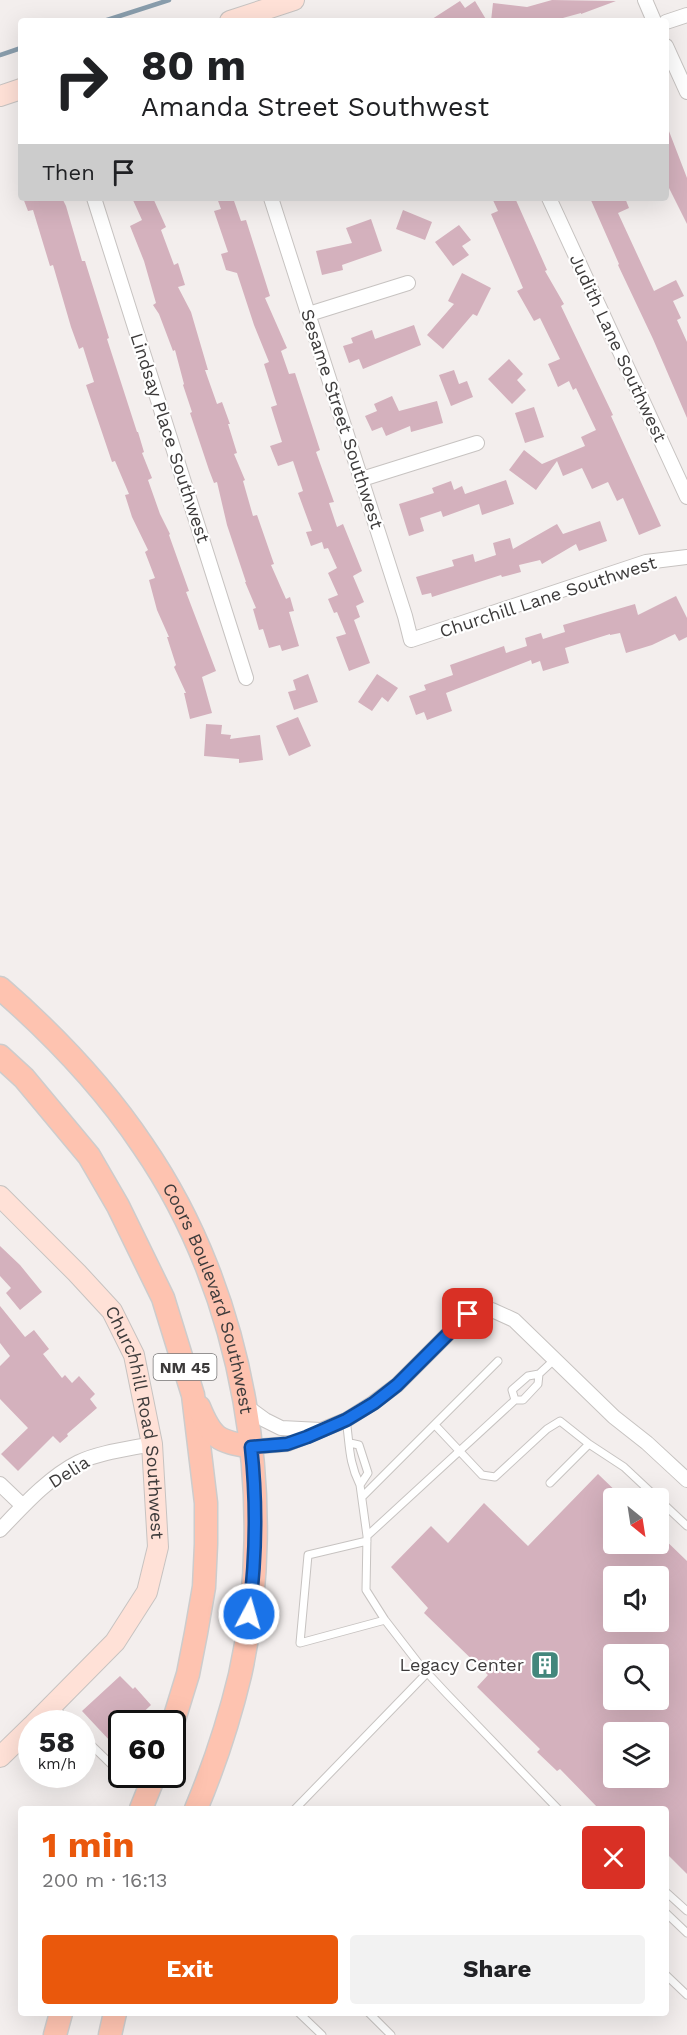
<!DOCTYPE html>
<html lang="en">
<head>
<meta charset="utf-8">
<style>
  body { margin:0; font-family:"Work Sans",sans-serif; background:#f2f2f2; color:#202124; height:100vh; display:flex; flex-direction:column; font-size:22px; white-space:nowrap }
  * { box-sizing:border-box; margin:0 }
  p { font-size:20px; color:#757577 }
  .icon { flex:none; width:33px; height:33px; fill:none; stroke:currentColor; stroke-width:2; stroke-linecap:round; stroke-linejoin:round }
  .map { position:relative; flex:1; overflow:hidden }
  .details { position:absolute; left:18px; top:1806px; width:651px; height:210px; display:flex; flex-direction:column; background:#fff; border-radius:6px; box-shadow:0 6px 24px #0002 }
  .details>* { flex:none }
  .top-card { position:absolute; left:18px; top:18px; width:651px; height:183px; border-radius:6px; box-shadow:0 6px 24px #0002; background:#fff; color:#202124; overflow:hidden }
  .needle { width:39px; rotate:150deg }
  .tools { position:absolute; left:603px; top:1488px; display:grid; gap:12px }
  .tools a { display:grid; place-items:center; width:66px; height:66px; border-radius:6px; background:#fff; box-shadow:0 6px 24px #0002; font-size:30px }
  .speed { position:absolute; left:18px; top:1710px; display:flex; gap:12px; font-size:30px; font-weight:700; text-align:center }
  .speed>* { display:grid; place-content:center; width:78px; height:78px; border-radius:50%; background:#fff; box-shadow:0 6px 24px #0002; line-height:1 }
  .speed small { font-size:15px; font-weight:400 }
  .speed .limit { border:3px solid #111; border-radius:9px; background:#fff; color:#111 }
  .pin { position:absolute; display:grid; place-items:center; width:51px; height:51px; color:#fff; margin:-26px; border-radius:12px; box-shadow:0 3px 9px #0006 }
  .me { position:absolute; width:66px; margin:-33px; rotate:6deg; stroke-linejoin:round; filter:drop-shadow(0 0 4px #0008) }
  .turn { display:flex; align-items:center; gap:21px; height:126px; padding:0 24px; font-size:27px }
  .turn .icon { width:78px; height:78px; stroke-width:2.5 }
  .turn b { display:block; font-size:42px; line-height:51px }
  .then { display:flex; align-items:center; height:57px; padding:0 24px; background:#0003; gap:12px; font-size:22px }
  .round { display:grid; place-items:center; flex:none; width:63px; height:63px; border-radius:6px; background:#f2f2f2 }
  .overview { display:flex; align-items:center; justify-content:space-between; height:102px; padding:0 24px }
  h1 { font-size:36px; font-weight:700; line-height:45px; color:#ea580c }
  .cta { display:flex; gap:12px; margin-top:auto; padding:12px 24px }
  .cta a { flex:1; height:69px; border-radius:6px; background:#ea580c; color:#fff; font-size:24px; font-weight:700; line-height:69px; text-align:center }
  .cta a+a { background:#f2f2f2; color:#202124 }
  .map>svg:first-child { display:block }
</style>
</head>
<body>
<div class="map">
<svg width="687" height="2035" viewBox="0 0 687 2035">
  <rect width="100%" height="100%" fill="#f3eeed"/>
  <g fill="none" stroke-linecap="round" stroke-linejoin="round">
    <path stroke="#899dac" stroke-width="4.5" d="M104,21l65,-21
      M0,55l21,-7"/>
  </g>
  <path fill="#d4b1bd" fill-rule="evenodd" d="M552,0l64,1 -35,13v-1l-29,8h-61l2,-18 34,4z
    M460,1l5,7 10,-7 12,20h-58z
    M667,126l20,52v46l-18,-36 -3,1z
    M23,198h39l4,8 16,55h3l24,77 -2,1 30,93h1l6,20 -2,1 10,25 -4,2 12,34 10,20 -1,1 20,56 -3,1 30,79 -14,6 10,36 -22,6 -6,-26h2l-12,-26 2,-2 -9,-28h2l-12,-27 -8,-30 6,-2 -10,-26 3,-2 -16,-33 -7,-22 4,-1 -14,-33 -3,1 -26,-77 8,-3 -11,-35 -4,2 -8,-22 -18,-62 -3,1 -17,-56 -5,1z
    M132,198h21l13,29 -5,3 13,35 4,-2 7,22 -7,2 13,25 17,58h-3l12,34 5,-2 8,22h-2l9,29 -3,1 11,26 -2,1 10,35 4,-1 17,49 -3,1 15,34 4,-2 4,14 -5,1 10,34 -17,5 -2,-6 -11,3 -6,-19 -4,1 -6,-21 3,-1 -11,-26h1l-19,-57 -10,-43 -3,1 -5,-13 -19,-57 2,-1 -9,-27 1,-1 -9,-34 -2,1 -14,-37 -6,-9 3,-2 -12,-42 -14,-35 12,-6z
    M217,198h16l8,23 5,-1 24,76 -5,2 22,50 -6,3 8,23 6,-1 25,77 -4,2 18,50 -5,1 8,24 6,-3 19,47 -9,5 11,26 -8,4 4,11 -6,3 16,43 -21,8 -13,-34 10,-3 -9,-22 -3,1 -6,-14 10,-4 -10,-22 9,-5 -9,-20 -4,1 -2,-7 -11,4 -5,-14 6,-1 -14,-38 5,-2 -10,-30 -15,5 -8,-20 12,-4 -11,-35 6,-2 -13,-41 5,-2 -15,-37 -17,-52 -11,-3 -5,-16 7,-2 -14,-41 7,-2z
    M492,198h23l32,72 -2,1 19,33 -3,2 52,109 -2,1 50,110 -22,9 -16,-37 -6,3 -9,-19 -16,7 -10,-21 -19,8 -6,-15 -21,29 -27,-20 15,-20 18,14 43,-18 -4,-9 15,-7 -20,-42 -3,2 -4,-9 -11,6 -10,-23 12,-5 -20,-41 -6,3 -17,-30 6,-3 -32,-74 7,-3z
    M590,198h35l4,10 -11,5 36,78 22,-11 8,16 -11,5 8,17 -4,2 10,22v76l-34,-79 -35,-74 1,-1z
    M403,210l29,12 -7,18 -29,-11z
    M371,219l11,32 -40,14 1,5 -21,5 -6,-24 36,-8 -6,-15z
    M459,225l12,15 -9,6 7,9 -16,11 -18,-24z
    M462,273l29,15 -14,28 -4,-2 -30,35 -16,-14 27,-31 -6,-3z
    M414,325l7,20 -58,24 -4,-10 -10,4 -6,-17 10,-3 -2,-5 21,-8 3,9z
    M509,359l14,15 -6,6 9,10 -14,14 -24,-25z
    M454,370l5,14 8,-3 6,16 -22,9 -12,-31z
    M392,396l7,15 38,-10 6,22 -32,9 -1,-6 -24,10 -4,-9 -10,4 -7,-15 12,-5 -3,-7z
    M534,407l10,30 -19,6 -10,-30z
    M506,480l8,24 -32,11 -3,-11 -36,13 -2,-6 -21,7 4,13 -15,5 -10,-32 35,-11 -2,-5 19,-7 3,9 8,-4 3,8z
    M600,521l7,20 -28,10 -3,-7 -34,20 -2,-4 -21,5 2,7 -19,5 -1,-2 -69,22 -1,-4 -9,2 -6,-18 38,-11 -2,-6 21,-6 2,8 21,-7 -3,-12 17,-5 3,11 44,-25 6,10z
    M676,596l11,22v19l-8,4 -4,-7 -23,11 -26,8 -6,-20 -10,2v-1l-45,14 4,15 -26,8 -3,-10 -8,3 -1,-4 -85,33 6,18 -25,9 -3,-8 -8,3 -7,-19 17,-6 -2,-5 29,-10 -3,-10 54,-19 2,7 21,-7 -2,-8 16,-5 2,6 22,-7 -2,-7 72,-21 3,11z
    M308,674l10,28 -24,8 -6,-18 8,-2 -3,-10z
    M377,674l21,14 -10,14 -6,-5 -10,14 -14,-9z
    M298,717l13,29 -22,10 -13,-30z
    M206,724l16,1 -1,9 10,1 -1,4 30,-4 3,25 -24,3v-4l-35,-3z
    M0,1246l20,19 22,27 -22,18 -14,-17 5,-5 -11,-12z
    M0,1306l25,31 9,-7 15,19 -6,5 19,24 3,-3 7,8 7,-7 16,18 -5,5 7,9 -30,26 1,2 -8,7 -7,-7 -35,35 -17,-17 27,-26 -28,-29v-33l10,-10 -10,-13z
    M598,1474l25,24h-9v46h44v-11l29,28v313l-21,-21v-44h-67l-39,-40 -3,2 -20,-19 3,-3 -63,-62 11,-12 -64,-62 4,-5 -37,-41 40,-41 17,17 36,-40 44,43zM614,1576h44v46h-44zM614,1654h44v46h-44zM614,1732h44v46h-44z
    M120,1676l13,13 2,-2 16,18 -20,19h-9v8l-11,10 -29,-31z"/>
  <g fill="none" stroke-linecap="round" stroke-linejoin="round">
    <g stroke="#c7c3c1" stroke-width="9">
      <path id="lane" d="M539,1374l-1,10 -15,16h-8l-148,136 -1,54 19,30 34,44 28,30 111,115
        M515,1400l-3,-10 16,-14 11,-2 15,-14
        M346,1420c4,24 2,41 14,65l8,-12 -9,-28 -9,-2
        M435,1425l47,50 13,2 52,-48 13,-8 29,23 35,23 63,59
        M550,1483l39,-39
        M360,1485l7,51
        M362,1497l136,-136
        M367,1541l-59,14 -8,88 85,-23
        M54,1707l17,17
        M82,1736l35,34
        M295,1809l132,-136
        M666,1892l21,19
        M666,1913l21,20
        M666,1975l21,20
        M299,2013l23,22
        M369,2013l22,22"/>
    </g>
    <g stroke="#c7c3c1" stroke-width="16">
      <path id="street" d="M645,0l9,21
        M666,22l21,-7
        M666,46l21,46
        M94,198l152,480
        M271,198l134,418 6,24 235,-78 41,-5
        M549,198l138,299
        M309,314l99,-31
        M362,479l115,-36
        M246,1406l19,14 16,8 40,2
        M251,1447l36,-3 59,-24 27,-17 24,-18 71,-71 24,-4 22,10 100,97 33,26 40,37
        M0,1484l23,22
        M0,1530c23,-24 49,-53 79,-68 22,-10 49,-13 73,-18"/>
    </g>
    <g stroke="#c7c3c1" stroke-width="22">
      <g id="secondary">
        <path d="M230,21l64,-21"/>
        <path d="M0,96l21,-7"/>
        <path id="s1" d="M0,1196l77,77 35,38 22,44 18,89 6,103 -11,45 -32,50 -81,82"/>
        <path d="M0,1757l32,-31"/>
      </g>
    </g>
    <g stroke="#cdcccc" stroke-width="25">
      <g id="primary">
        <path id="s2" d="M0,988c54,47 103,98 143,158 102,148 136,354 97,529 -11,46 -26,91 -44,134"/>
        <path d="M0,1056l24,22 65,78 29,50 45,92 30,97 13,108v41l-2,43 -8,46 -8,41 -16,52"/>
        <path d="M199,1407c13,32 19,34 52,40"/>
        <path d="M141,1809l14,-35"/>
        <path d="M55,2035l6,-22"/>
        <path d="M110,2035l5,-22"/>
      </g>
    </g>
    <use href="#lane" stroke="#fff" stroke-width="7"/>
    <use href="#street" stroke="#fff" stroke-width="14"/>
    <use href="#secondary" stroke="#ffe1d7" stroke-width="20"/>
    <use href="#primary" stroke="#fec3b0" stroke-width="22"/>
  </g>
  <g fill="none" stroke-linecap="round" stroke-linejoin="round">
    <g stroke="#114b97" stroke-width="15">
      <path id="route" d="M249,1614c7,-55 8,-112 2,-167l36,-3 20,-7 39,-17 28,-17 23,-18 71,-71"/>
    </g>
    <use href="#route" stroke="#1a73e8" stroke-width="10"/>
  </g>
  <defs>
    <g id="building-square" transform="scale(1.5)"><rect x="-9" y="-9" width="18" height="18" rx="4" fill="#43877c" stroke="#fff"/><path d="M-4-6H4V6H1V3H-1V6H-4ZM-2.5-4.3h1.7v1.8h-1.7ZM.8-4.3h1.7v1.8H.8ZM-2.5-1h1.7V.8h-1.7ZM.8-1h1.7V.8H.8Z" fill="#fff"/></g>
  </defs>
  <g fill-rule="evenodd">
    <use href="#building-square" x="545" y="1665"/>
  </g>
  <g text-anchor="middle" stroke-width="4.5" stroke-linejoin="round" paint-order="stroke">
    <rect fill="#fff" stroke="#777676" stroke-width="1.5" x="153.5" y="1354" width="63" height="26" rx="4.5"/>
    <g font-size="16" font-weight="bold" fill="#3d3b3b">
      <text x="185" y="1373">NM 45</text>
    </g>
    <g font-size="18" fill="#3d3b3b" stroke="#fff">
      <text transform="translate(618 348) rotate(65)" y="6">Judith Lane Southwest</text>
      <text transform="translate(342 419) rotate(72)" y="6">Sesame Street Southwest</text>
      <text transform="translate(170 438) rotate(72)" y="6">Lindsay Place Southwest</text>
      <text transform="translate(548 597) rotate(-18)" y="6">Churchill Lane Southwest</text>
      <text dy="6" stroke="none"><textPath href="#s2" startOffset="381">Coors Boulevard Southwest</textPath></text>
      <text dy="6" stroke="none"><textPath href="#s1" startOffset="276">Churchhill Road Southwest</textPath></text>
      <text transform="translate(69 1472) rotate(-32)" y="6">Delia</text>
    </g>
    <g font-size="18" fill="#3d3b3b" stroke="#fff" text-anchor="end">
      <text x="524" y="1671">Legacy Center</text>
    </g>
  </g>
</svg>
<div class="tools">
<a><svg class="needle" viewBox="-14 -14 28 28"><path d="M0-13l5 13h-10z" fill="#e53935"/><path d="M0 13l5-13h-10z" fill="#757577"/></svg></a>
<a><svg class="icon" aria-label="sound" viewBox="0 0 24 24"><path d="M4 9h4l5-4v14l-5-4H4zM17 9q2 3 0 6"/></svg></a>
<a><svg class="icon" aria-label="search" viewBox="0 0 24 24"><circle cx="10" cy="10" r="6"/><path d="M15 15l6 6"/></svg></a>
<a><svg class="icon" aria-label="layers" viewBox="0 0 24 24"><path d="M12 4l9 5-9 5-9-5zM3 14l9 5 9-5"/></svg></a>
</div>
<div class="speed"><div>58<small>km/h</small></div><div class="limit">60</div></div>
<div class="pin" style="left:468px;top:1314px;background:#d93025"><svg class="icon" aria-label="arrive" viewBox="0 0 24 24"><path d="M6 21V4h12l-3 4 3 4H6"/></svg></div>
<svg class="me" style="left:249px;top:1614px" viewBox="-20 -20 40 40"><circle r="17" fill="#1a73e8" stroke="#fff" stroke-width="3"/><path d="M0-11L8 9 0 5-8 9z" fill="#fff"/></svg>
<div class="top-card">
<div class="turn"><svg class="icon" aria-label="right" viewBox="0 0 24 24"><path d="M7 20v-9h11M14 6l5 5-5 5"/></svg><div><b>80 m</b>Amanda Street Southwest</div></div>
<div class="then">Then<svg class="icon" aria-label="arrive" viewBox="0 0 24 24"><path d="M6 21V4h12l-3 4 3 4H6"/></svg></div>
</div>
<section class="details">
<div class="overview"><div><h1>1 min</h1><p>200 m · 16:13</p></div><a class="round" style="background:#d93025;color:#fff"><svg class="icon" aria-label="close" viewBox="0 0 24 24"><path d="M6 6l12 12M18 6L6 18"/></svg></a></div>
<div class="cta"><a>Exit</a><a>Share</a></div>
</section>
</div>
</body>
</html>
